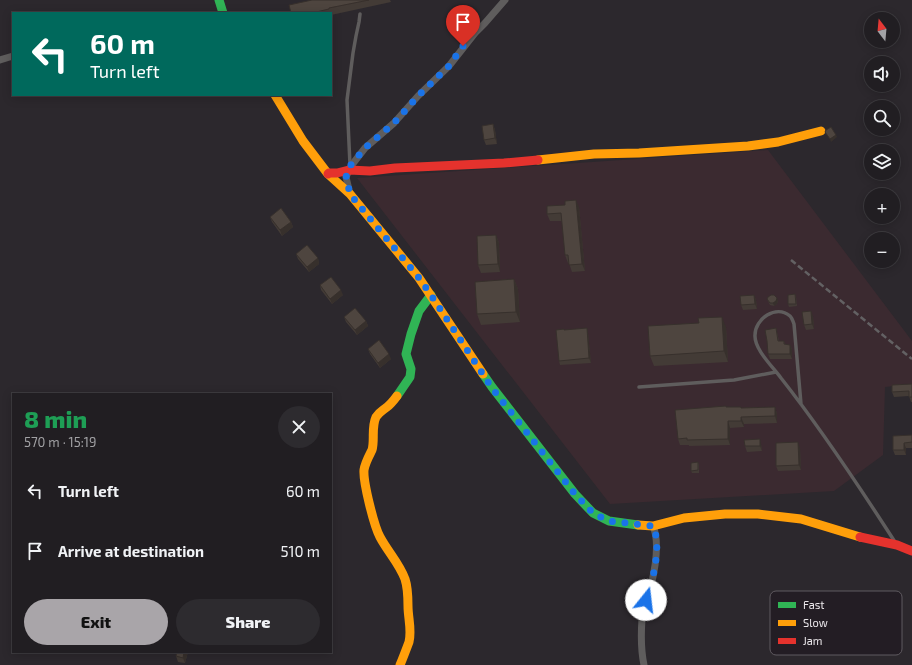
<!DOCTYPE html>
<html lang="en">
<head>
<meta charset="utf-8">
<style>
  body { margin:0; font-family:"Exo 2",sans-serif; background:#2d2b2f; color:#f1f3f6; height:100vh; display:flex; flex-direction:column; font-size:15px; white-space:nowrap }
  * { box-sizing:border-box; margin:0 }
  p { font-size:13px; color:#a2a2a5 }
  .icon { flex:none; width:22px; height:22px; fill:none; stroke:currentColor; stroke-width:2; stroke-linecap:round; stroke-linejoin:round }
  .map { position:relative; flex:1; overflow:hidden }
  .panel { position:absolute; left:12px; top:393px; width:320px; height:260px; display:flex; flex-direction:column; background:#211e22; border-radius:0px; box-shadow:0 2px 10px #0003,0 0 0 1px #3e3c40 }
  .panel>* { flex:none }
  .top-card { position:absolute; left:12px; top:12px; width:320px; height:84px; border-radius:0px; box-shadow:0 2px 10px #0003,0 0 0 1px #3e3c40; background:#00695c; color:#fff; overflow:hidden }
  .needle { width:26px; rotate:344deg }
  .buttons { position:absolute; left:864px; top:12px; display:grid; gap:8px }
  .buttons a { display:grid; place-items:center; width:36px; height:36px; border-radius:50%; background:#211e22; box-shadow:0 2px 10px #0003,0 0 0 1px #3e3c40; font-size:20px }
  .pin { position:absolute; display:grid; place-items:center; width:34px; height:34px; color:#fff; margin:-41px -17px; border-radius:50% 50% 50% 0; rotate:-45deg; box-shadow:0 0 4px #0007 }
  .pin .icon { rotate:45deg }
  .me { position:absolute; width:44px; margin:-22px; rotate:16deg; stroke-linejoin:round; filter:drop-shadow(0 0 3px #0008) }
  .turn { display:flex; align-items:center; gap:14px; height:84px; padding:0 12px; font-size:18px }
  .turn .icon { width:52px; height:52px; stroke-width:2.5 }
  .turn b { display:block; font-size:28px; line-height:34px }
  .round { display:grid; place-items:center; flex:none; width:42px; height:42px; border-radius:21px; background:#2d2b2f }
  .head { display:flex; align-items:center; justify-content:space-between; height:68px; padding:0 12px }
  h1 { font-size:24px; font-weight:800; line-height:30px; color:#1e9e55 }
  .primary-button { display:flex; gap:8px; margin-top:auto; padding:8px 12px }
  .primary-button a { flex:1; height:46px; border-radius:24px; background:#a9a5a9; color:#111; font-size:16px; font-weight:800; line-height:46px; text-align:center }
  .primary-button a+a { background:#2d2b2f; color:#f1f3f6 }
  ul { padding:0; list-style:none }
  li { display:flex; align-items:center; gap:12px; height:60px; padding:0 12px }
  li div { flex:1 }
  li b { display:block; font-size:15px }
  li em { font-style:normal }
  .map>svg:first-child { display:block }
</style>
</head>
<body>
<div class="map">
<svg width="912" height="665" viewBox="0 0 912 665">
  <rect width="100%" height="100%" fill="#2c282d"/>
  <path fill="#3b2a30" d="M768,150l144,191v43l-27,3 -2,68 -49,36 -224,13 -253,-326z"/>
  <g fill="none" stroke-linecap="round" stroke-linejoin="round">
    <path stroke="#5f5d5d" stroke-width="3.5" d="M350,165l-3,-65 6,-47 3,-17 3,-14 1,-8
      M639,387l95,-7 42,-8
      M801,404l-7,-80c-1,-3 -2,-6 -4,-8 -14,-12 -35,3 -35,19 -1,14 17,31 26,43 41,52 78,108 114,164"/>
    <path stroke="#5f5d5d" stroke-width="7" d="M0,60l13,-4
      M350,194l-4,-17 5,-11 14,-18 29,-25 24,-27 31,-30 26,-33 10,-10 20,-23
      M644,665c-3,-14 -3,-32 -2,-46 2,-11 6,-22 9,-33 4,-17 9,-44 2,-60"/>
    <path stroke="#30b455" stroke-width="9" d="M219,0l4,13
      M483,374l9,13 83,107 18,19 16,8 29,4
      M397,396l13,-19 1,-8 -5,-15 5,-20 8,-23 12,-16"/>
    <path stroke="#ff9f0a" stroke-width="9" d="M275,95l28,46 25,33 22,20 69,84 64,96
      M538,160l56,-6 45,-1 109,-7 30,-4 43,-11
      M397,396c-3,4 -6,8 -10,11 -5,4 -8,5 -11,10 -5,11 -1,23 -4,33 -3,6 -7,13 -8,20 -1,12 10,56 16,67 8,15 19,26 25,42 3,9 3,18 3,27 0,12 4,24 1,36 -3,8 -6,16 -9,23
      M638,525l15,1 31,-8 41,-4h33l43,5 59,18"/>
    <path stroke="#e5322d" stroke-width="9" d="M328,174l1,-1h8l12,-3 21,1 25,-3 109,-5 34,-3
      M860,537l37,8 15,6"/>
    <path stroke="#636163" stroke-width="2.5" stroke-dasharray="6 3" stroke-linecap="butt" d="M791,260l121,99"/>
  </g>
  <path fill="#433b36" d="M312,0h78l1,2 -60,13v1v-3h-40z
    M493,124l2,6 2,14 -11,1 -2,-5z
    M565,205l14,2 6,64 -13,1 -3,-9h-1l-3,-8 -3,-34h-12l-3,-7z
    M270,217l21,5 2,5 -11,9 -10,-14z
    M496,235l3,8 1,29 -19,1 -3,-8z
    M296,254l22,4 1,6 -10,8 -11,-13z
    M514,279l4,10 2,33 -39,3 -4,-11z
    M320,285l23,10 -11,9 -11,-14z
    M795,294l1,3 1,9 -8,1 -1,-3z
    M754,295l2,5 1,9 -14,1 -2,-5z
    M767,299l11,1 -1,4 -3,2 -4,-1z
    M813,316l1,13 -8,1 -2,-5z
    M344,317l22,4 2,5 -11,9 -11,-13z
    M699,323l27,4 2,35 -74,4 -4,-10z
    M776,328l3,13h5l1,3 5,1 2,4v10h-22l-2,-5z
    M564,330l24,3 3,30 -31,2 -1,-4z
    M368,349l23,10 -11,9 -10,-14z
    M912,384v18h-1l-2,-6 -15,1 -2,-5z
    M726,407l16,1 33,-1 2,7v9l-33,1v3l-14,1v17l-41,1v-1h-9l-2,-6z
    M912,435v13h-6v7h-11l-2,-5z
    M761,444l1,7 -15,1 -2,-6z
    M800,448l1,22 -23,1 -2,-5z
    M698,462l1,3v8h-7l-1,-2z
    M188,652l-3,11 -7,-1 -2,-6z"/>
  <path fill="#37302c" d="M493,124l2,6 2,14 -2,-6z
    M836,135l1,2 -6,5 -1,-3z
    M576,200l3,7 6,64 -3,-7z
    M291,222l2,5 -11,9 -2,-6z
    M496,235l3,8 1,29 -2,-8z
    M318,258l1,6 -10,8 -2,-5z
    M514,279l4,10 2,33 -4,-10z
    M341,290l2,5 -11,9 -2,-5z
    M754,295l2,5 1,9 -2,-5z
    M777,298l1,2 -1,4 -3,2 -1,-3z
    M811,311l2,5 1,13 -2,-5z
    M722,317l4,10 2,35 -4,-11z
    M366,321l2,5 -11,9 -2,-5z
    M587,328l1,5 3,30 -2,-5z
    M790,345l2,4v10l-2,-5z
    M389,354l2,5 -11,9 -2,-5z
    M775,407l2,7v9l-2,-7z
    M741,417l3,7v3l-3,-6z
    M728,421l2,7v17l-2,-6z
    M760,439l1,5 1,7 -2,-5z
    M798,442l2,6 1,22 -2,-5z
    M904,443l2,5v7l-2,-5z
    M184,652h4l-3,11 -2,-5z"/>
  <path fill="#4e453f" stroke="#37302c" d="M312,0h57l-40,8v1l-17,4h-21l-2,-8z
    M493,124l2,14 -11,2 -2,-14z
    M831,127l5,8 -6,4 -5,-7 1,-2z
    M576,200l6,64 -13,1 -1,-10h-3l-4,-42 -14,1v-8l18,-1v-4z
    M281,208l10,14 -11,8 -10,-13z
    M496,235l2,29 -20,1 -1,-29z
    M307,245l11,13 -11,9 -11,-13z
    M331,277l10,13 -11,9 -10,-14z
    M514,279l2,33 -39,2 -2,-32z
    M795,294l1,10h-8v-9z
    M754,295l1,9 -14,1 -1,-9z
    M771,295h3l3,3 -1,3 -3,2h-3l-3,-4 1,-2z
    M355,308l11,13 -11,9 -11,-13z
    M811,311l1,13 -8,1 -2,-13z
    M722,317l2,34 -74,5 -2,-30 51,-3 -1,-5z
    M587,328l2,30 -30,3 -3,-31 8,-1v1z
    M776,328l2,13h6v3l6,1v9h-22l-1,-13 -2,-11z
    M379,340l10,14 -11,9 -10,-14z
    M912,384v13h-3v-6l-17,1v-7z
    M726,406v1h15v1l34,-1v9l-34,1v4h-13v18l-41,1v-2l-9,1 -3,-29z
    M912,435v7l-8,1v7h-11v-14z
    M760,439v7h-15l-1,-6z
    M798,442l1,23 -23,1v-23z
    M698,462v8l-7,1v-8z
    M177,652h7l-1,6 -7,-2z"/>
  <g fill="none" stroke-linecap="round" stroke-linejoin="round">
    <path stroke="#1a73e8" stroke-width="7" stroke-dasharray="0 12.6" d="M463,46l-14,20 -31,30 -24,27 -29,25 -15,18 -4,11 4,17 69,84 12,17 61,93 83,106 18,19 16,8 26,3 18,2c9,20 0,54 -7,74"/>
  </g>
  <rect x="770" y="591" width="132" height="64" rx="6" fill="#231d24" stroke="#5f5a60" stroke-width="1"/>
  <rect x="778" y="602" width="18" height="6" fill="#30b455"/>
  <rect x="778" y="620" width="18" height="6" fill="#ff9f0a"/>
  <rect x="778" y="638" width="18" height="6" fill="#e5322d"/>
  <g font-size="11" fill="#ece8ec">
    <text x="803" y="609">Fast</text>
    <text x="803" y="627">Slow</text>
    <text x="803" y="645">Jam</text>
  </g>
</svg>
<div class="buttons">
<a><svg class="needle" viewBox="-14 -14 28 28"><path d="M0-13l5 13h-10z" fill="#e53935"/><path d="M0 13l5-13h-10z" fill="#a2a2a5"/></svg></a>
<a><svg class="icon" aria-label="sound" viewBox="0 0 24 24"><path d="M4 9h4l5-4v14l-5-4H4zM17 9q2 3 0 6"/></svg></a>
<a><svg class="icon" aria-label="search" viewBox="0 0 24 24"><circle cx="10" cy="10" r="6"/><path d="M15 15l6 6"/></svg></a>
<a><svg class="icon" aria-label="layers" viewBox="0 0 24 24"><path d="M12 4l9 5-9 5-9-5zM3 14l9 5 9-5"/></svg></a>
<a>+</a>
<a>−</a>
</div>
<div class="pin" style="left:463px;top:46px;background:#d93025"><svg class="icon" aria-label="arrive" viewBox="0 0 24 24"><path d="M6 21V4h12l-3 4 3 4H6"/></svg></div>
<svg class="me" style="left:646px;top:600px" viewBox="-20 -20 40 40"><circle r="19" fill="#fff"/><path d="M0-13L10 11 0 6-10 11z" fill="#1a73e8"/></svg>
<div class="top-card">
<div class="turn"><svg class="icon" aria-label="left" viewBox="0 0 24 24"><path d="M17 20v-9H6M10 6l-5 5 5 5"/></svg><div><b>60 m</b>Turn left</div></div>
</div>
<section class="panel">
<div class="head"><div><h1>8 min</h1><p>570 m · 15:19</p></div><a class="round"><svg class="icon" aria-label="close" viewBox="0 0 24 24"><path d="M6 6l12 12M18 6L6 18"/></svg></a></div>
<ul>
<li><svg class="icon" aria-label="left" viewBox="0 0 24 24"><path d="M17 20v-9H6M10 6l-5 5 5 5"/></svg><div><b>Turn left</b></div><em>60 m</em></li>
<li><svg class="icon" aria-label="arrive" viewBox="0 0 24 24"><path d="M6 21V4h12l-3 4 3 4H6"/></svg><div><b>Arrive at destination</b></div><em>510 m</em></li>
</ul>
<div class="primary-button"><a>Exit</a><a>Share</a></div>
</section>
</div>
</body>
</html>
